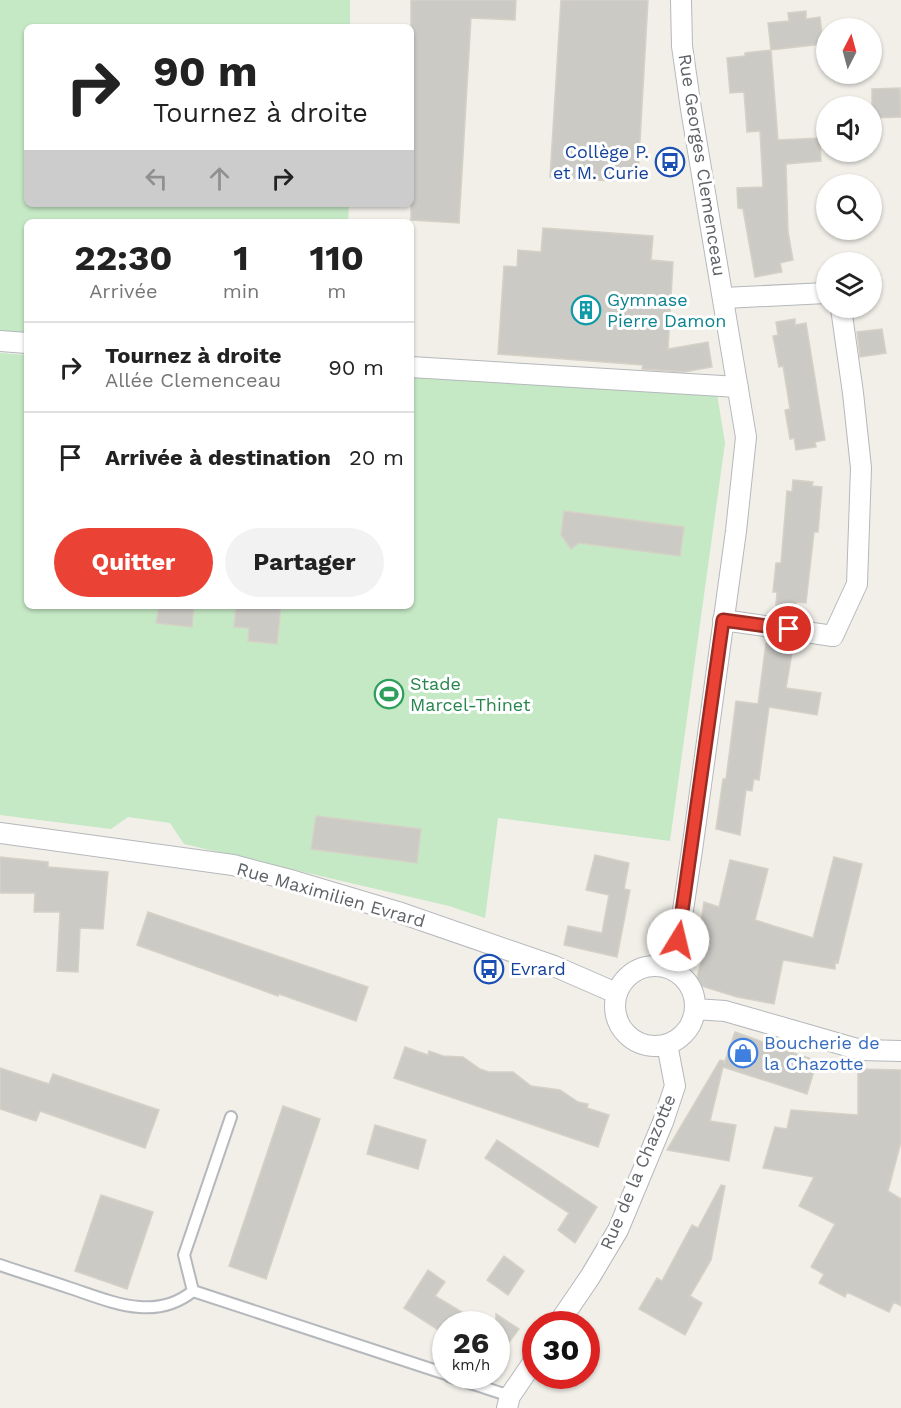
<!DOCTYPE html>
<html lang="fr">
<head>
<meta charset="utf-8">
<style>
  body { margin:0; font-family:"Work Sans",sans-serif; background:#f2f2f2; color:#222; height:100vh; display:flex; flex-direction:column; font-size:22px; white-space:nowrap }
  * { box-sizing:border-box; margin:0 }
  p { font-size:20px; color:#767676 }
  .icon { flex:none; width:33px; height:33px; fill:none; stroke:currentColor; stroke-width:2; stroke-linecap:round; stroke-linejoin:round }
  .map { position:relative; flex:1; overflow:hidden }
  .drawer { position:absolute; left:24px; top:219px; width:390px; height:390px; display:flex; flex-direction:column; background:#fff; border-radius:9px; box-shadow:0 2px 4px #0004 }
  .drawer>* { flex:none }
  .guide { position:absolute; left:24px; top:24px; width:390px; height:183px; border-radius:9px; box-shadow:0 2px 4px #0004; background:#fff; color:#222; overflow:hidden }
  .needle { width:39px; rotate:6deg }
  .fabs { position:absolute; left:816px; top:18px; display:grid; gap:12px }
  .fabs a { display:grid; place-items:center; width:66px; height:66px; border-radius:50%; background:#fff; box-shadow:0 2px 4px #0004; font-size:30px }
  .speed { position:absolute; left:432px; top:1311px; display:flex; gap:12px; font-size:30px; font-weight:700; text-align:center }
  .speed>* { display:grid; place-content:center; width:78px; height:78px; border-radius:50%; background:#fff; box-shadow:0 2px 4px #0004; line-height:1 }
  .speed small { font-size:15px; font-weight:400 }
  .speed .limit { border:9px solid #d22; background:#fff; color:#111 }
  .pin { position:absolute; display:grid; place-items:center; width:51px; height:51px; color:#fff; margin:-26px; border:3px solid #fff; border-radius:50%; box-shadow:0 2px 6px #0007 }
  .me { position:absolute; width:66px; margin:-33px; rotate:9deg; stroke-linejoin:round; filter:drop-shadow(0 0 4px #0008) }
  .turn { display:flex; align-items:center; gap:21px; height:126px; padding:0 30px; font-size:27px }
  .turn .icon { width:78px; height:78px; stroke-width:2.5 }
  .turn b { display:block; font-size:42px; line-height:51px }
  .lanes { display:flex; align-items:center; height:57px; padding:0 30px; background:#0003; justify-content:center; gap:30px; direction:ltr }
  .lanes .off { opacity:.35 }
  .eta { display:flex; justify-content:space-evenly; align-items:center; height:102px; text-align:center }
  .eta b { font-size:36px; font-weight:700; line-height:42px }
  .cta { display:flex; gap:12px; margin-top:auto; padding:12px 30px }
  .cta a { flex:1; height:69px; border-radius:36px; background:#ea4335; color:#fff; font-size:24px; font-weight:700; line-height:69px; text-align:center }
  .cta a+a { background:#f2f2f2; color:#222 }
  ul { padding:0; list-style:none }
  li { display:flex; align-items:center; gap:18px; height:90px; padding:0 30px; border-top:2px solid #e0e0e0 }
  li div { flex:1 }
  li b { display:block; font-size:22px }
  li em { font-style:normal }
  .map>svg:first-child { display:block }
</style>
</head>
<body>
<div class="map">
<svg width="901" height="1408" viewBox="0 0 901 1408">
  <rect width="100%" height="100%" fill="#f1efe8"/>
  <path fill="#c5e8c5" d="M0,0h350v27h-323v177h322l-1,18h-321v111l-27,-1z
    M0,353l27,2v251h384v-229l306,17 8,49 -55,398 -172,-23 -13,100 -36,-12 -265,-62 -14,-21 -42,-6 -17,12 -111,-14z"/>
  <path fill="#cccac5" stroke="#d6d1c6" stroke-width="1.5" d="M411,0h105l-1,20 -44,-2 -12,205 -48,-3z
    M561,0h87l-10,176 -24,-1v6l-64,-4z
    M806,11v8l14,-2 3,27 -52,6 -3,-27 21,-2 -1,-8z
    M771,50l7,90 42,-2 1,23 -35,3 2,68 5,28 -13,3 2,9 -27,5 -12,-68 -5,-1 -1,-20 26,-1 -3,-56 -13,1 -3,-40 -14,1 -3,-35 18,-2v-3z
    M900,88l1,29 -29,1v-29z
    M543,228l110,8 -2,24 22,2 -5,87 40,-7 4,25 -28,5 -42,-3 1,-4 -145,-11 6,-88 13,1 1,-17 23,2z
    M795,319v6l11,-2 19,117 -10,2 1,5 -20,3 -2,-12 -4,1 -5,-29 5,-1 -7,-43 -4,1 -6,-31 5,-1 -2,-13z
    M882,329l4,24 -26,4 -3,-25z
    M793,480l20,2 -1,4 10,1 -4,45h-4l-8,71 -10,-1v6l-20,-3 1,-13h-4l3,-29h5l6,-72 5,1z
    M564,511l120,16 -4,29 -101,-13 -8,6 -10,-14z
    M159,606h35l-2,21 -36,-4z
    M236,606h45l-4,38 -29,-3 1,-13 -15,-1z
    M766,643l27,4 -7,41 35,5 -4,22 -48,-8 -10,73 -5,-1 -2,12 -6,-1 -6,45 -24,-6 7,-50h3l10,-78 22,3z
    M316,816l105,13 -4,34 -106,-14z
    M595,855l34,8 -5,26 6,1 -13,67 -53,-12 4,-19 34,7 7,-38 -23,-5z
    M0,857l48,5v5l60,5 -5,57 -23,-1 -2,44 -21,-1 3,-59h-26l1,-19h-35z
    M834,857l28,7 -24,99 -3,-1v7l-52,-9 -9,44 -37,-7 -42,-13 12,-43 -8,-3 5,-36 15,5 11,-47 38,9 -13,51 58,18z
    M148,912l220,75 -12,34 -77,-27 -1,2 -141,-51z
    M735,1032l82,29 -10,33 -84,-27 -13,54 26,4 -7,36 -62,-11 53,-90 4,1v3z
    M405,1047l23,8 1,-4 14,5 20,1 17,12 9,3h24l18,14 29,4 18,12 10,2 -1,4 22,7 -11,32 -204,-69z
    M0,1068l49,16 4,-10 106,36 -14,38 -105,-37 -4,10 -36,-12z
    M858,1069l43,1v72l-13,49 13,8v107l-7,-4 -5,10 -42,-20 -2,5 -26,-14 5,-9 -13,-7 24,-43 -36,-18 15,-29 -51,-9 12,-41 12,2 4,-19 67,5z
    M283,1106l37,13 -54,160 -37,-13z
    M375,1125l51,15 -8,29 -51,-15z
    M497,1140l100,67 -22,36 -17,-13 11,-17 -84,-55z
    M721,1185l4,1 -14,74 -21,36 12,7 -17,32 -46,-26 18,-31 5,3 30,-56 6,3z
    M101,1195l52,17 -26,77 -52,-18z
    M504,1256l20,15 -16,24 -21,-15z
    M428,1270l17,12 -10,14 47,28h-36v11l-42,-27z
    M496,1314l23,15 -23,31z"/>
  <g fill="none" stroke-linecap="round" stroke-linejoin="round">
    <g stroke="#b5b8bc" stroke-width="14">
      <path id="lane" d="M0,1265c23,8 47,15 70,23 42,14 85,34 123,3l253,83
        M193,1291l-9,-36 47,-138
        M449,1376l61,20"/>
    </g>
    <g stroke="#b5b8bc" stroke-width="22">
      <path id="street" d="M724,298l102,-5
        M0,341l27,2
        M411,367l327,20
        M723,620l110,16 24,-52 4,-116 -8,-75 -12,-85
        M0,833l233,32 61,16 104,31 156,54 62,27
        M615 1006a40 40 0 1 1 80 0a40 40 0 1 1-80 0Z
        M674,970l18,-120 44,-319 10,-94 -55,-328 -9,-63 -1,-46
        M695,1009l30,2 136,39 40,1
        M558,1324l32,-47 28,-47 45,-108 12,-36 -8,-42
        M507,1408l3,-12 26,-38"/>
    </g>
    <use href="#lane" stroke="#fff" stroke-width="10"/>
    <use href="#street" stroke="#fff" stroke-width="20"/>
  </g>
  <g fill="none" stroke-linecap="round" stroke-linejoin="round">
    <g stroke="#982c22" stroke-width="15">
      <path id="route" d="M678,940l45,-320 66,9"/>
    </g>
    <use href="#route" stroke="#ea4335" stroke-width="10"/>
  </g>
  <defs>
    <g id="bus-ring" transform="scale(1.5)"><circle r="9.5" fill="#fff" stroke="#1a4fb4" stroke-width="1.5"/><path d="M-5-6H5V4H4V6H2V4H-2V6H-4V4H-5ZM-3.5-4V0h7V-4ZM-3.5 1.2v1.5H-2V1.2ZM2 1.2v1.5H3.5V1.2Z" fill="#1a4fb4"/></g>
    <g id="building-ring" transform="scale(1.5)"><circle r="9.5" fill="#fff" stroke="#0f9aa8" stroke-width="1.5"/><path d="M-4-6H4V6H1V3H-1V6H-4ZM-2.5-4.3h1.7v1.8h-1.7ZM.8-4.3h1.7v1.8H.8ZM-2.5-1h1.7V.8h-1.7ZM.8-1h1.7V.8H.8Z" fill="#0f9aa8"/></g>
    <g id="stadium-ring" transform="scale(1.5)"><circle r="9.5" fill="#fff" stroke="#2e9e5b" stroke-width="1.5"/><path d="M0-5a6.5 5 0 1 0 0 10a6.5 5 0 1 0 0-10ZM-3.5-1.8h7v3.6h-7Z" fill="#2e9e5b"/></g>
    <g id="shop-ring" transform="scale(1.5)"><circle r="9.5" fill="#fff" stroke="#3f7fe0" stroke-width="1.5"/><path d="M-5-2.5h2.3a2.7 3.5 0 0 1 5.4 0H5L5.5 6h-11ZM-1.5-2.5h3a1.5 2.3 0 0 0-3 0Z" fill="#3f7fe0"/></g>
  </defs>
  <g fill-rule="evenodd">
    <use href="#bus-ring" x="670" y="162"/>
    <use href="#building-ring" x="586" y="310"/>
    <use href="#stadium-ring" x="389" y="694"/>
    <use href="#bus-ring" x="489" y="969"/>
    <use href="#shop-ring" x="743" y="1053"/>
  </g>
  <g text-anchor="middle" stroke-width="6" stroke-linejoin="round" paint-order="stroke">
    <g font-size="18" fill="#164399" stroke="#fff" text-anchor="end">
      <text x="649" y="158">Collège P.<tspan x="649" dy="21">et M. Curie</tspan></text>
      <text x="510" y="975" text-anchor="start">Evrard</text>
    </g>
    <g font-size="18" fill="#5f6368" stroke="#fff">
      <text transform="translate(702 165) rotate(81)" y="6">Rue Georges Clemenceau</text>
      <text transform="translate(331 895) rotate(16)" y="6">Rue Maximilien Evrard</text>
      <text transform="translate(638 1172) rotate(-67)" y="6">Rue de la Chazotte</text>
    </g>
    <g font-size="18" fill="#0d838f" stroke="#fff" text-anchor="start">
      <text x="607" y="306">Gymnase<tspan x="607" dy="21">Pierre Damon</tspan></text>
    </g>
    <g font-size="18" fill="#27864d" stroke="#fff" text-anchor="start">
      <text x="410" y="690">Stade<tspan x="410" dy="21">Marcel-Thinet</tspan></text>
    </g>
    <g font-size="18" fill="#366cbe" stroke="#fff" text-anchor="start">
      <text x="764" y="1049">Boucherie de<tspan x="764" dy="21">la Chazotte</tspan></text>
    </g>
  </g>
</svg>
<div class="fabs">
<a><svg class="needle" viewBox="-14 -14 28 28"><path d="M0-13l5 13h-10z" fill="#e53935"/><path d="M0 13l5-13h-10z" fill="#767676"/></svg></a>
<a><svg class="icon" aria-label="sound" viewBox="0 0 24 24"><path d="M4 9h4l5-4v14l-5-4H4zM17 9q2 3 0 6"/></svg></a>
<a><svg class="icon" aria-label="search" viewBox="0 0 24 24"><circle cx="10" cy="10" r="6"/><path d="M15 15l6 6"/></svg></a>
<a><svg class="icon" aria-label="layers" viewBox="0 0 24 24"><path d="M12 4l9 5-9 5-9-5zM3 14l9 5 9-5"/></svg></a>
</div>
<div class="speed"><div>26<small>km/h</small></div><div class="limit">30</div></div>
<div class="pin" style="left:789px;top:629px;background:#d93025"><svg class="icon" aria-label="arrive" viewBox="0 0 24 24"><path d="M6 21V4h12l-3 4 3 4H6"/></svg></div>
<svg class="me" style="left:678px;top:940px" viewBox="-20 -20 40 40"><circle r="19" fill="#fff"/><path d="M0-13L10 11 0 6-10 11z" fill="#ea4335"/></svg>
<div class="guide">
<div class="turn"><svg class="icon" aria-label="right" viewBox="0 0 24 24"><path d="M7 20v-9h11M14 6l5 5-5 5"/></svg><div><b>90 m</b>Tournez à droite</div></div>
<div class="lanes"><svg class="icon off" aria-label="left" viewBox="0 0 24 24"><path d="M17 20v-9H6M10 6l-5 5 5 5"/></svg><svg class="icon off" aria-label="ahead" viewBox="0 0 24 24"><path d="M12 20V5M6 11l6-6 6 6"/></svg><svg class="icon" aria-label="right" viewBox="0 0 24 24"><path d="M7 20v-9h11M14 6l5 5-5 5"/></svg></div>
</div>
<section class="drawer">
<div class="eta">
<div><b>22:30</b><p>Arrivée</p></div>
<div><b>1</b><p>min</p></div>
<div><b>110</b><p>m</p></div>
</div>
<ul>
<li><svg class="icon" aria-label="right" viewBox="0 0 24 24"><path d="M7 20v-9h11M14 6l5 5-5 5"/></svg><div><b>Tournez à droite</b><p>Allée Clemenceau</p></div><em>90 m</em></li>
<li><svg class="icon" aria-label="arrive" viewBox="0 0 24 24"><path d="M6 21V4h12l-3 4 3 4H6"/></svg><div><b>Arrivée à destination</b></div><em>20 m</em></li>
</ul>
<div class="cta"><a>Quitter</a><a>Partager</a></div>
</section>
</div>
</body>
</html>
